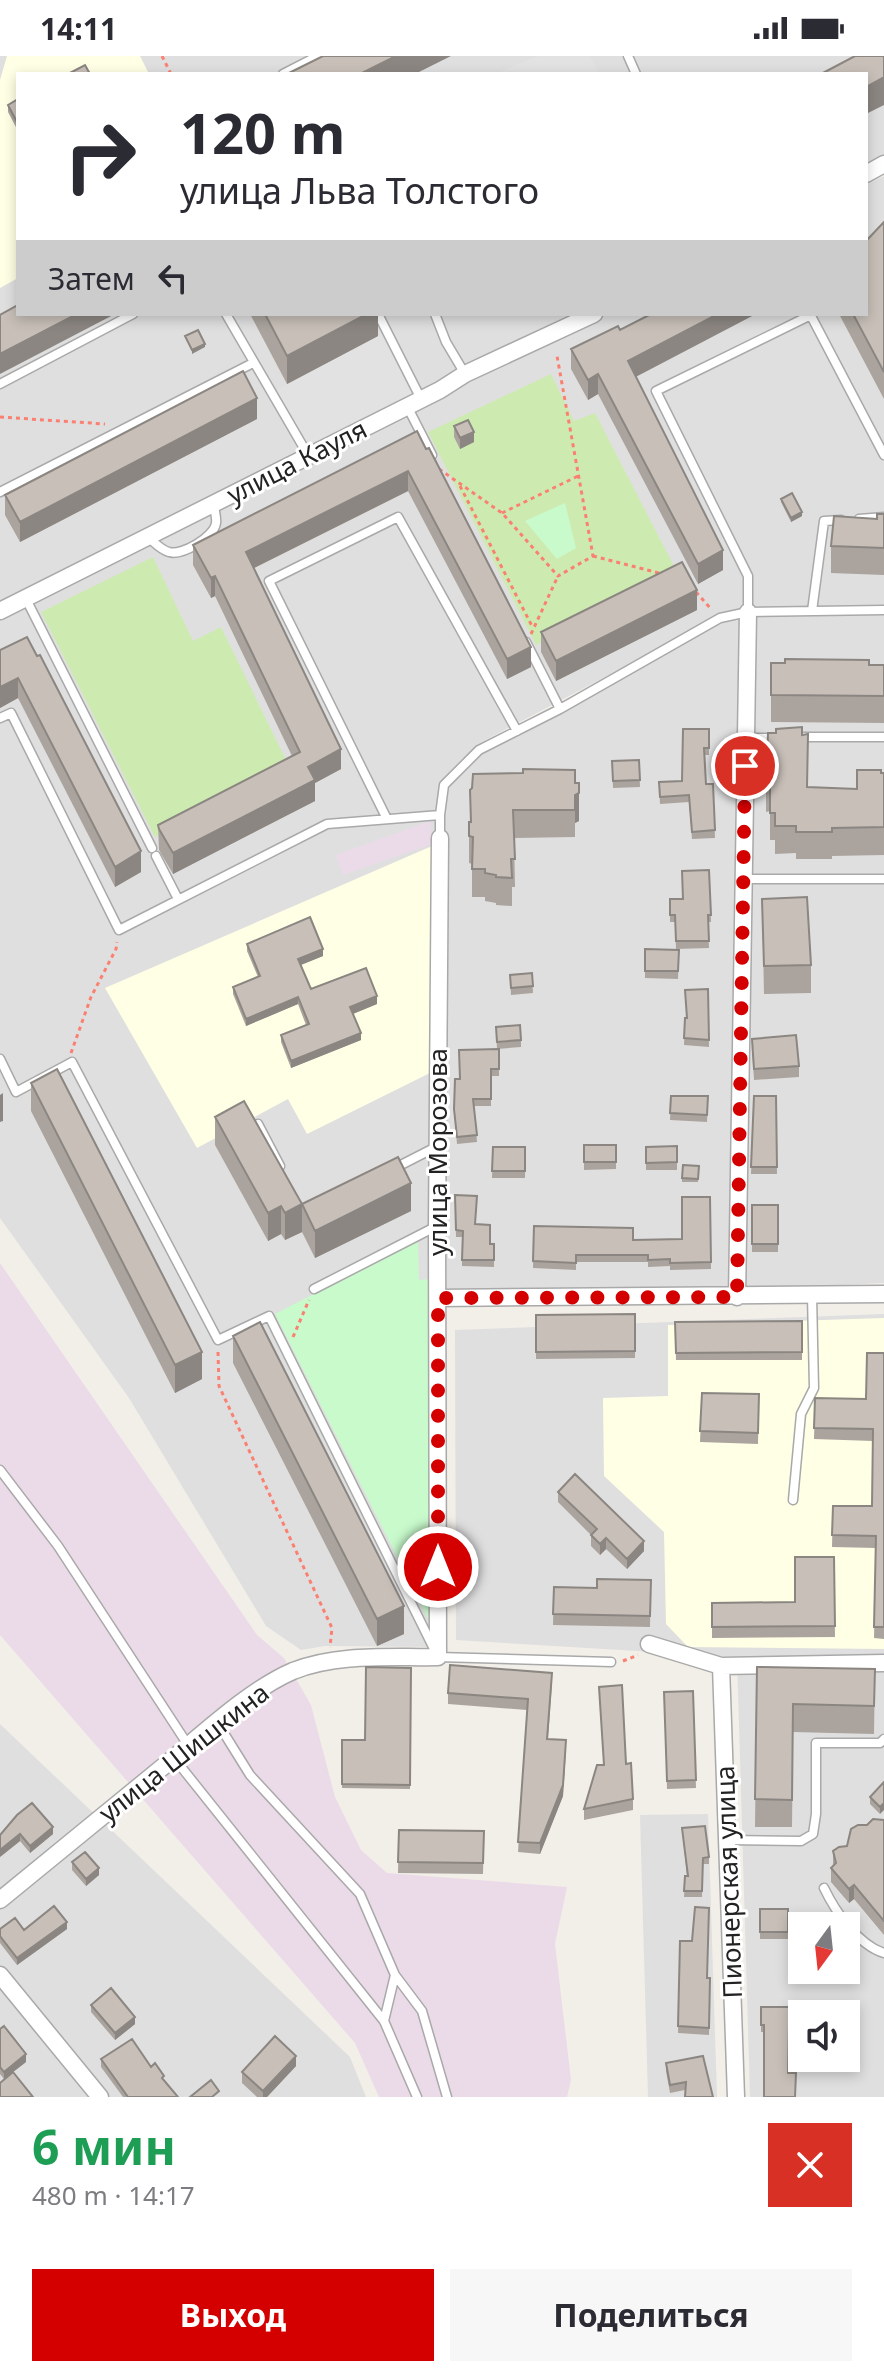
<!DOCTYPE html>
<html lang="ru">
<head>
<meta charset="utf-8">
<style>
  body { margin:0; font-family:"Noto Sans",sans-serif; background:#f7f7f7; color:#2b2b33; height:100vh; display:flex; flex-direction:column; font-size:30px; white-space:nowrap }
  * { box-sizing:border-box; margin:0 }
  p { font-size:26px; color:#7c7c81 }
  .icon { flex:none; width:44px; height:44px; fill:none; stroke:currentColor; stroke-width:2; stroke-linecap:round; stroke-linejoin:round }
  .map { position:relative; height:2041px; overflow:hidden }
  .drawer { display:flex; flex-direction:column; background:#fff; flex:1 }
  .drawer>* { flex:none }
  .guide { position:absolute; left:16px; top:16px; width:852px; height:244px; border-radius:0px; box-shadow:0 4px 12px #0003; background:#fff; color:#2b2b33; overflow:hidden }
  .needle { width:52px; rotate:195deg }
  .controls { position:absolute; left:788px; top:1856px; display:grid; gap:16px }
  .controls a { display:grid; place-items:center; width:72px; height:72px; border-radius:0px; background:#fff; box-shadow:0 4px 12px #0003; font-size:40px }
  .pin { position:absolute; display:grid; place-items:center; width:68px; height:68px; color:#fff; margin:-34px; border:4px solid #fff; border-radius:50%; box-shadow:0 2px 8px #0007 }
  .me { position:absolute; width:88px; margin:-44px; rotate:0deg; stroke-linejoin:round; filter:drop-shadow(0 0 6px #0008) }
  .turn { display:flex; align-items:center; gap:28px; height:168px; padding:0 32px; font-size:36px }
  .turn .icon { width:104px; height:104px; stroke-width:2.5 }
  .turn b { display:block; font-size:56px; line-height:68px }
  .then { display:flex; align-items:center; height:76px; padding:0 32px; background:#0003; gap:16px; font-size:30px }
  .round { display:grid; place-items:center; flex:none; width:84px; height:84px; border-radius:0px; background:#f7f7f7 }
  .headline { display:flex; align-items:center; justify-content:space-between; height:136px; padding:0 32px }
  h1 { font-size:48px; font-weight:700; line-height:60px; color:#1e9e55 }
  .cta { display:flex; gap:16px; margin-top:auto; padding:16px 32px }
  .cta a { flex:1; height:92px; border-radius:0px; background:#d40000; color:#fff; font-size:32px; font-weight:700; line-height:92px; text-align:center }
  .cta a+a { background:#f7f7f7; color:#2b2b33 }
  .status { display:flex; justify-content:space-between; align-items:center; height:56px; padding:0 40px; background:#fff; direction:ltr }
  .status svg { height:22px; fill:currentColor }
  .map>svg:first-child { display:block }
</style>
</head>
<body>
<div class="status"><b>14:11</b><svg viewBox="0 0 49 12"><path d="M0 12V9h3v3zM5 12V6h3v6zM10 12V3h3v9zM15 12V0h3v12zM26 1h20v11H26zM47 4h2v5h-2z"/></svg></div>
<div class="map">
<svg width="884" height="2041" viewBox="0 0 884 2041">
  <rect width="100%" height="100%" fill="#f2efe9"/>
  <path fill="#e0dfdf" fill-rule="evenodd" d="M0,0h884v107l-18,9v-98h-848v240h563l-581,290z
    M884,120v431l-136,1 -28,8 -242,128 -38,41 -5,33v829l-110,-1 -24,4 -35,-24 -137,-228 -129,-180v-603l607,-301h259v-129z
    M884,558v669l-142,7 9,-675z
    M741,564l-10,672 -290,3 2,-480 4,-28 35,-34 106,-56 131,-74z
    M884,1258v783h-134l-13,-440 -281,-17 -1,-310zM802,1870h44v44h-44zM802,1958h44v44h-44z
    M0,1668l350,333 16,40h-366z
    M708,1758l9,283h-69l-8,-282z"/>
  <path fill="#ebdbe8" d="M430,765l2,23 -89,31 -7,-20z
    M0,1207l257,372 27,23 27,47 24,92 26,53 26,23 180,14 -12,57 16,136 -4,17h-188l-24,-54 -355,-408z"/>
  <path fill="#ffffe5" d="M7,0h133l9,18h-131v204l-18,10v-208z
    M432,790l-2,227 -123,61 -19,-35 -91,49 -92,-160z
    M884,1262v331l-196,-2 -22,-23 -2,-92 -60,-56 -1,-78 65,-2v-71z"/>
  <path fill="#cdebb0" d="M551,318l23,47 21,-8 82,159 -141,73 -108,-213z
    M153,501l40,84 28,-14 69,141 -135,69 -114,-225z"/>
  <path fill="#c8facc" d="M565,447l11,45 -19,11 -32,-38z
    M418,1184l1,40 12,-1 2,349 -158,-314z"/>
  <path fill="#e2e2e2" d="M537,0h52l11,18h-104z
    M387,275l34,68 -113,56 -37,-62z"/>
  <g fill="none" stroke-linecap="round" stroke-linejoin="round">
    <g stroke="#a9a9a9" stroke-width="11">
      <path id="service" d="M628,0l8,18
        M283,18l35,-18
        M226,258l82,141
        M378,258l43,85
        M435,258l11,28 19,32
        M810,258l74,141
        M0,328l133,-70
        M407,350l25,49
        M0,436l253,-129
        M859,463l25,-2
        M148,481c7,6 13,13 21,15 13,4 45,-15 47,-29 1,-5 -2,-14 -2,-19
        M26,543l126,249
        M812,555l12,-90 17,-1
        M748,556v-36l-92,-185 155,-76
        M526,586l34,67
        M0,662l11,-5 108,217 208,-106 113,-9v22
        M799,681h85
        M747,682h30
        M440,759l4,-30 35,-35 81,-41 160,-91 28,-6 136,-2
        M387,763l-118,-238 129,-64 119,214
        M156,800l22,43
        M743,823h141
        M0,1003l16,33 56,-30 146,278 51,-24 169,341 173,5
        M258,1068l22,42
        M393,1113l45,-23
        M314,1233l123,-63
        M0,1414l58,76 130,199
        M793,1444l8,-86 13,-26 -2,-93
        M217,1666l33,53 110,119 35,81 -11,46
        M174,1702l210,263 33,76
        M729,1784l72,1 12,-7 3,-20v-71h64l4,-4
        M824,1832c11,23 34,57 60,65
        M395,1919l27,36 25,86"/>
    </g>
    <g stroke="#a9a9a9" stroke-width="19">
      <path id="minor" d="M866,118l18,-10
        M0,555l440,-221 25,-16 129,-60
        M737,1241l11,-685
        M438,1242l446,-4
        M649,1588l72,22 163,-3
        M721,1610l15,431
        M0,1844c57,-46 113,-93 170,-139 35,-29 81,-72 123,-90 45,-18 98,-13 145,-14l-1,-431 3,-388
        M0,1919l100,122"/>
    </g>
    <path stroke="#fa8072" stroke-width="3" stroke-dasharray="4 4" stroke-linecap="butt" d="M162,0l9,18
      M0,361l105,7
      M439,413l63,44 56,63 35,-20 -36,-200
      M460,430l73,142
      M502,457l76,-37
      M593,500l70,18
      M696,536l16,18
      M531,578l27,-58
      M71,997l20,-56 25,-48 1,-7
      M293,1281l16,-37
      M218,1296l1,34 113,242 -2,19
      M623,1605l15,-6"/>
    <use href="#service" stroke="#fff" stroke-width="8"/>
    <use href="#minor" stroke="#fff" stroke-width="16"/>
  </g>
  <path fill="#aba49e" d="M18,43v32l-10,-19v-7z
    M884,166v177l-45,-85h27z
    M250,258h128v22l-91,48z
    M571,293l65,28 87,193 -25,14 -100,-190 -10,6 -17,-31z
    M257,363l-237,123 -15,-27v-20z
    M454,370l20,16 -14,7 -6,-12z
    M417,375l114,236 -24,12 -99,-188 -154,77 87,201 -26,14v18l-142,73 -14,-24 -1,-25 134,-69 -77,-160 -4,2 -18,-33v-20z
    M781,443l21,17 -11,6 -10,-20z
    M884,458v61l-53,-2v-27z
    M697,554l-141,71 -15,-29v-20z
    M0,594l141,222 -26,15 -97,-189 -18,10z
    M771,607l113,2v58l-113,-1z
    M709,673v26h-4l1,29h7l2,54 -23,1 -3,-37 -29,2 -1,-22 23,-1z
    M808,678v53l49,2 24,-16h3v82l-52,1v3h-36v-6l-21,1v-14h-5v-29l-4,1v-28l36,-49z
    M639,704l1,27 -27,1 -1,-27z
    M575,727l4,38 -4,2v14l-61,1 1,49h-3v19l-16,-1v-2l-11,-2v-4h-13v-33l-3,-1v-41h1v-32z
    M709,814l2,52h-3l1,26 -33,1 -1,-27h-5v-23h13z
    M762,843l49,66v28l-47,1z
    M247,888l76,12 -22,9 10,24 66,15 -24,10 8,26 -70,28 -10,-26v-7l25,-10 -8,-21 -52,22 -13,-32v-7l25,-10 -11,-26z
    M645,893l34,1 -1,29 -33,-1z
    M532,917l1,20 -22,2 -1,-20z
    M708,933l1,58 -25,-2 1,-27h2z
    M496,971l25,13v7l-24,2z
    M499,993v27h-8v30h-17l3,36 -20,2 -3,-35 5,-30z
    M752,993l47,17v11l-45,3z
    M31,1027l171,296 -27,14 -144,-282z
    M671,1040h37l-1,26 -37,-2z
    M754,1040h22l1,78h-26z
    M215,1061l87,87 109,7 -96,47 -13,-26 -17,8 -4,-6 -13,7 -53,-96z
    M584,1089h32v24l-32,1z
    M677,1090v24h-31v-23z
    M493,1091h32v31h-33z
    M699,1110l-1,16h-16v-4z
    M455,1139l35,49h4v23l-32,-1v-29h-6z
    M710,1141l1,72 -41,1v-4l-22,1v-5h-72v8l-43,-2 1,-42 99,14 49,-1z
    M752,1149h26v47h-26z
    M635,1258v44l-99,1v-44z
    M802,1265v39h-126l-1,-38z
    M233,1280l171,298 -27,12 -144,-283z
    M884,1297v286l-10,-1 2,-90 -44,-1 1,-41h39l1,-65 -59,-2 1,-41 51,1z
    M702,1337l57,1 -1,50 -58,-2z
    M558,1436l86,59 -17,18 -21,-20 -6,6 -9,-9v-11l-33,-33z
    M834,1501l1,80 -123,1v-35l83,-1z
    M651,1524l-1,47 -97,-2 1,-38 43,1z
    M757,1611l118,2 -1,65 -81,-2 -1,95h-37z
    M411,1612l-1,121 -68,-1v-48h23z
    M552,1627l-4,56 18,12 -3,45 -23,58 -22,-2 9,-142 -79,-6v-11z
    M693,1635l3,97 -29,1 -3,-97z
    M626,1708l7,35v11l-49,10v-11z
    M884,1726l-4,32 -10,-10v-7z
    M32,1747l21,31 -23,19 -10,-12 -20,16z
    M884,1764v115l-30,-36 -5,4 -18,-21v-14l2,-2v-15l14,-5 20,-21z
    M682,1772l27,29v7h-6l-1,33h-18l1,-21h2z
    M399,1774l85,1 -1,43 -85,-1z
    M72,1806l27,13 -13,11 -14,-16z
    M760,1853h28v30h-28z
    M0,1873l24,1 43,-1 -50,36 -17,-22z
    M680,1885l27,37h3l-1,57 -31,-2z
    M91,1949l44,19 -20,16 -24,-28z
    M761,1951h30v25h-30z
    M0,1973l26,33 -22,17 -4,-5z
    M703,2000l-18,34 -15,3 -4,-22v-8z
    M101,2003l50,8 27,30h-55l-22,-30z
    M296,2010l-29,31h-10l-15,-14v-11z"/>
  <path fill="#8b8681" d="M396,0h55l-36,18h-55z
    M884,21v28l-18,9v-27z
    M77,258h38l-115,60v-20z
    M367,258h11v22l-91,48v-28z
    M718,258h38l-128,67v-20z
    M205,288v3l-13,7v-4z
    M598,318v20l-10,6v-20z
    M257,342v21l-237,123v-20z
    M474,376v10l-14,7v-11z
    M408,415v20l-162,81v-20z
    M802,456v4l-11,6v-4z
    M723,494v20l-25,14v-20z
    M215,520v20l-4,2v-20z
    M697,534v20l-141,71v-20z
    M531,591v20l-24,12v-20z
    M18,622v20l-18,10v-21z
    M341,693v20l-26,14v18l-142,73v-21l135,-86z
    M575,727l4,10v28l-4,2z
    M141,795v21l-26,15v-20z
    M323,893v7l-25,10v-7z
    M377,940v8l-27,11v-8z
    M298,941v7l-52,22v-7z
    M361,977v7l-70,28v-7z
    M3,1037v28l-3,1v-27z
    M411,1127v28l-96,47v-27z
    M302,1148v28l-17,8v-27z
    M281,1150v28l-13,7v-28z
    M202,1296v27l-27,14v-28z
    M606,1482v11l-6,6v-11z
    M644,1485v10l-17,18v-10z
    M404,1550v28l-27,12v-27z
    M566,1684l-3,56 -23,58v-11z
    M884,1747v7l-4,4v-7z
    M53,1771v7l-23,19v-7z
    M20,1778v7l-20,16v-7z
    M99,1812v7l-13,11v-7z
    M854,1829v14l-5,4v-14z
    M67,1866v7l-50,36v-7z
    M135,1961v7l-20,16v-7z
    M26,1998v8l-22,17v-7z
    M296,2000v10l-29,31h-4v-6z"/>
  <path fill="#c7bfb8" stroke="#8b8681" stroke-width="2" d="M323,0h73l-36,18h-73z
    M855,0h29v21l-18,10v-13h-45z
    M85,9l5,9h-22z
    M18,43v25l-10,-19z
    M884,166v150l-31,-58h13v-73z
    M18,249v9h59l-77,40v-39z
    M265,258h102l-80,42z
    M651,258h67l-90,47 95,189 -25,14 -100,-190 -10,6 -17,-31 47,-23 2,4z
    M198,274l7,14 -13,6 -7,-14z
    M243,315l14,27 -237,124 -15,-27z
    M468,364l6,12 -14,6 -6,-12z
    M417,375l9,18 3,-1 102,199 -24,12 -99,-188 -162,81 95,197 -33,18 7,13 -142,73 -14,-24 -1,-4 142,-73 -85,-176 -4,2 -18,-33z
    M792,437l10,19 -11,6 -10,-19z
    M877,458h7v34l-53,-2 3,-30 43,3z
    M682,506l15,28 -141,71 -15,-29z
    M27,581l10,19 3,-1 101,196 -26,16 -97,-189 -18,9v-37z
    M785,603l84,1v5h15v31l-113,-1v-32h14z
    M802,671v8l6,-1 -1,53 50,2v-19h24v3h3v54l-52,1v4h-36v-6h-21v-13h-5v-29h-4l2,-51h8v-4z
    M683,673h26v19h-5l2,36h7l2,46 -23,2 -3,-37 -29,2 -1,-15 23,-1z
    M639,704l1,20 -27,1 -1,-20z
    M523,713l52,1v13h4v10l-4,2v15h-62l2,49h-4l1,19 -16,-1v-2l-11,-2v-4h-13l1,-32 -4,-1v-14h2l-1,-32 2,-2 1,-14 50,-1z
    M709,814l2,45h-3l1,26h-33l-1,-26h-5v-16h13l-1,-28z
    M807,841l4,68 -47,1 -2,-67z
    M310,861l13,32 -25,10 13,30 55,-21 11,28 -27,11 11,26 -70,28 -10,-26 28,-11 -11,-27 -52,22 -13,-32 27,-11 -13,-32z
    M645,893l34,1 -1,21h-33z
    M532,917l1,13 -22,2 -1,-13z
    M708,933l1,51 -25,-2 1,-20h2l-2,-28z
    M520,969l1,15 -24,2 -1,-15z
    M796,979l3,31 -45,3 -2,-30z
    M499,993v20h-8v30h-18l4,36 -20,2 -3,-28 1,-30h5l-1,-29z
    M57,1013l145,283 -27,13 -144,-282z
    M671,1040h37l-1,19 -37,-2z
    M754,1040h22l1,71h-26z
    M244,1045l58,103 -17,9 -4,-7 -13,7 -53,-96z
    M584,1089h32v17h-32z
    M677,1090v16l-31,1v-16z
    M493,1091h32v24h-33z
    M398,1101l13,26 -96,48 -13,-27z
    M683,1109l16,1 -1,13 -16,-1z
    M455,1139l22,1 -2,28 15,1v19h4v16h-32l1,-29 -7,-1z
    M682,1141h28l1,65 -41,1v-4l-22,1v-5h-72v8l-43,-2 1,-35 99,2v12l49,-1z
    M752,1149h26v39h-26z
    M635,1258v37l-99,1v-37z
    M802,1265v31l-126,1 -1,-31z
    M260,1266l144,284 -27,13 -144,-283z
    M867,1297h17v274h-10l2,-91 -44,-1 1,-29h39l1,-77 -59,-1 1,-30 51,1z
    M702,1337l57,1 -1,39 -58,-2z
    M575,1418l69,67 -17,18 -21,-21 -6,6 -9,-9 6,-6 -39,-37z
    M795,1501h39l1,69 -123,1v-24l83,-1z
    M597,1523l54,1 -1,36 -97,-2 1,-27 43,1z
    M450,1609l102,8 -5,66 19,1 -3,45 -23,58 -22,-1 10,-143 -80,-6z
    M366,1611l45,1 -1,117 -68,-1v-44h23z
    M757,1611l118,2 -1,37 -81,-2 -1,96 -37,-1z
    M622,1629l4,79 5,-1 2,36 -49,10 13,-44h7l-5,-78z
    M693,1635l3,89 -29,1 -3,-89z
    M884,1726v21l-4,4 -10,-10z
    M32,1747l21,24 -23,19 -10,-12 -20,16v-15l17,-20z
    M873,1763l11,1v101l-30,-36 -5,4 -18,-21 5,-5 -3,-12 6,-4 8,-1 4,-17 7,-4h9z
    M705,1770l4,31 -6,1 -1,33h-18l1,-15h3l-6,-48z
    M399,1774l85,1 -1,32 -85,-1z
    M85,1796l14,16 -13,11 -14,-17z
    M54,1850l13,16 -50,36 -17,-22v-7l15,-11 9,12z
    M695,1851l14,1 -2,70h3l-1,50 -31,-2 2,-85h12z
    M760,1853h28v23h-28z
    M111,1932l24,29 -20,16 -24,-28z
    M761,1951h30v18h-2l-1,48h8l-1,24h-31v-72h-3z
    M4,1970l22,28 -22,18 -4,-5v-38z
    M275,1980l21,20 -33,35 -21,-19z
    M132,1983l19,28 4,-4 9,13 -2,2 16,19h-50l-27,-38z
    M703,2000l10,41h-28l1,-15 -16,3 -4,-22z
    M13,2016l20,25h-33v-14z
    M211,2024l8,11 -7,6h-22z"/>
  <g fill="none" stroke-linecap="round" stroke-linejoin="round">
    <path stroke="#d40000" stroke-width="14" stroke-dasharray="0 25.2" d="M438,1511v-269l299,-1 8,-531"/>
  </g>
  <g text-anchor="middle" stroke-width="6" stroke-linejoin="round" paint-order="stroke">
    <g font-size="26" fill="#222" stroke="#fff">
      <text transform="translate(297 406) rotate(-27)" y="9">улица Кауля</text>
      <text transform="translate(438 1096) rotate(-90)" y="9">улица Морозова</text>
      <text transform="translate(184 1697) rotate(-38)" y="9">улица Шишкина</text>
      <text transform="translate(729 1826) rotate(-92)" y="9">Пионерская улица</text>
    </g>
  </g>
</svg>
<div class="controls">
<a><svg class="needle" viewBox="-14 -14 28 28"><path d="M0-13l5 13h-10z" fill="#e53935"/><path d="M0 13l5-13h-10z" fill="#7c7c81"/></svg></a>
<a><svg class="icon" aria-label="sound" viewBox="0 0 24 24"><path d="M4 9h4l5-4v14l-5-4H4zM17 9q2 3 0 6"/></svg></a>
</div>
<div class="pin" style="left:745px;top:710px;background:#d93025"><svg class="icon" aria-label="arrive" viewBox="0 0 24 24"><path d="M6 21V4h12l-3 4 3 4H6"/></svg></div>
<svg class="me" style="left:438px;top:1511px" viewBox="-20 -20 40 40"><circle r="17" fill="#d40000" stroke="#fff" stroke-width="3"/><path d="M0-11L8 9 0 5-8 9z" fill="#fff"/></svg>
<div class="guide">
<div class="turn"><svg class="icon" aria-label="right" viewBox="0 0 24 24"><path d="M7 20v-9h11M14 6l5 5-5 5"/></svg><div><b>120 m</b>улица Льва Толстого</div></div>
<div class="then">Затем<svg class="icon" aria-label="left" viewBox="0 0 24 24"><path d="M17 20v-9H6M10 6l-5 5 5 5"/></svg></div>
</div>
</div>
<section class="drawer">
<div class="headline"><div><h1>6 мин</h1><p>480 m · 14:17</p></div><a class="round" style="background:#d93025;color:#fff"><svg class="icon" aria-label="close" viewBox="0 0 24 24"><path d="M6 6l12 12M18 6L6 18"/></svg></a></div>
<div class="cta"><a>Выход</a><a>Поделиться</a></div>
</section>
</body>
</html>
